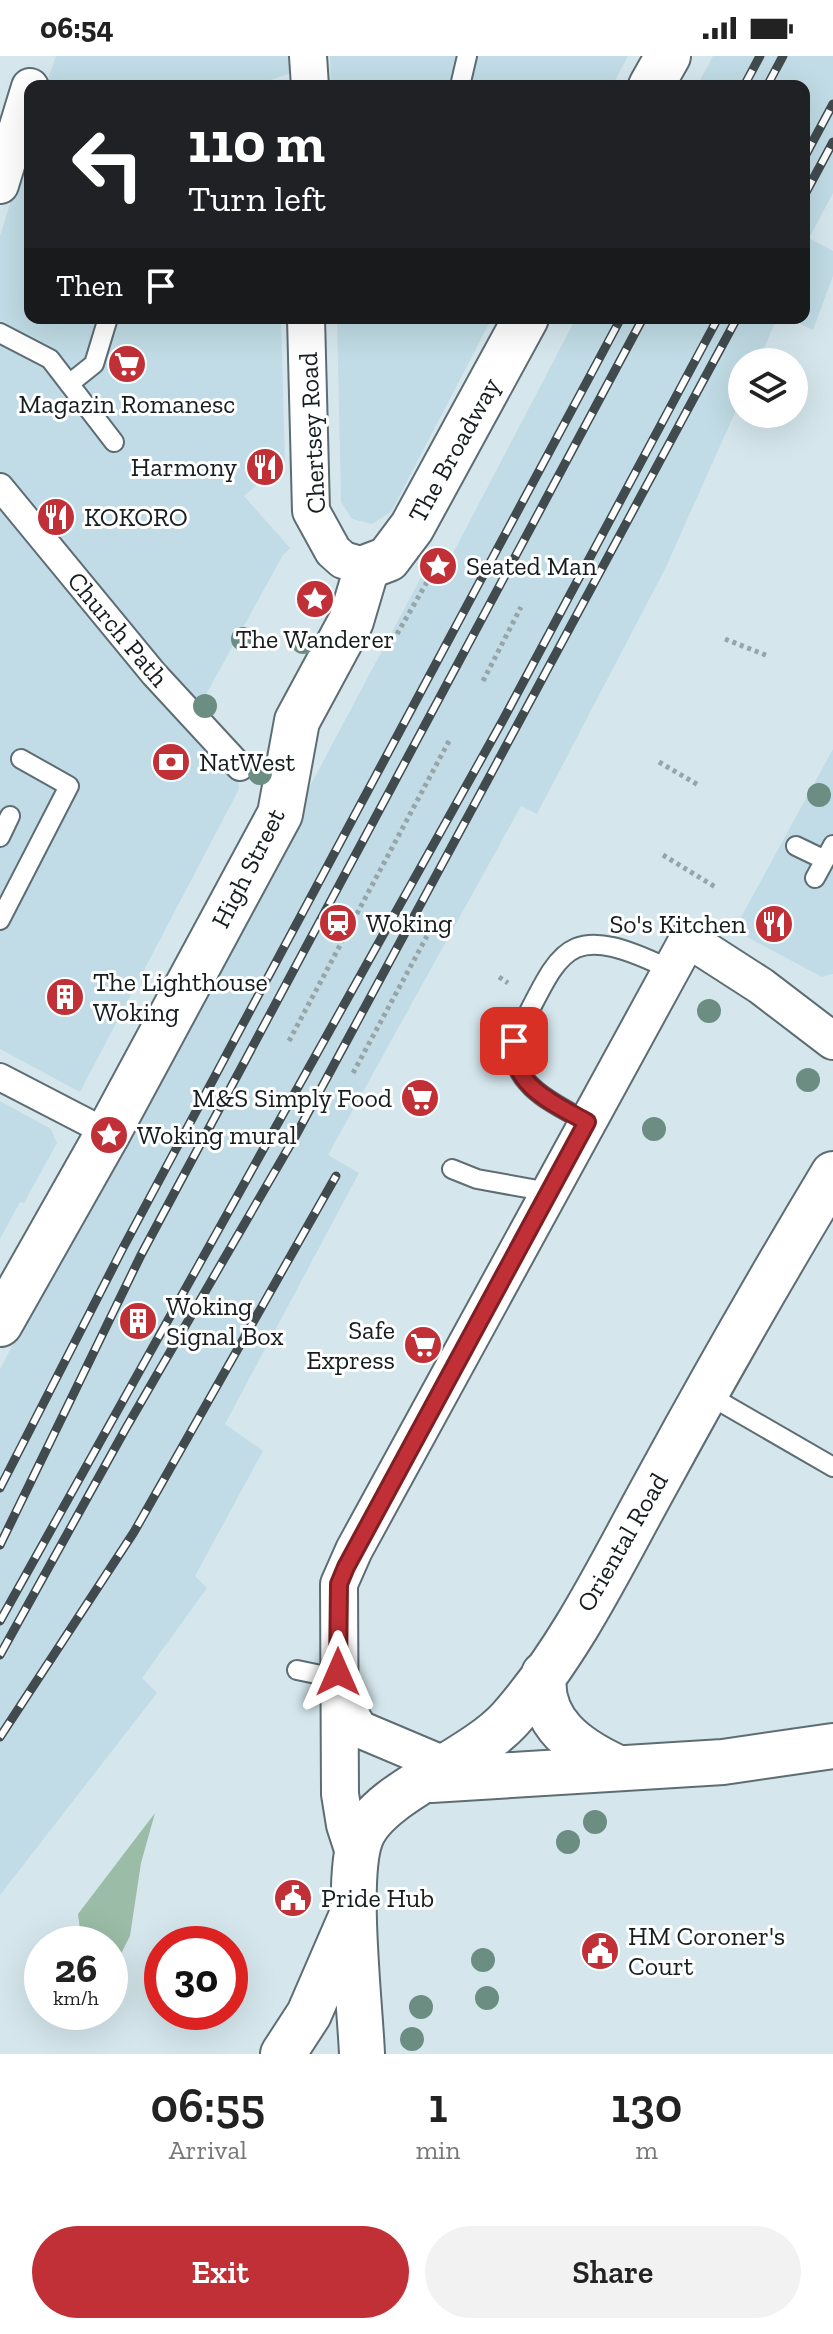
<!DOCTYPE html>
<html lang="en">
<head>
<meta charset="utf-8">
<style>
  body { margin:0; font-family:"Zilla Slab",serif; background:#f2f2f2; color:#222; height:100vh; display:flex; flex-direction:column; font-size:30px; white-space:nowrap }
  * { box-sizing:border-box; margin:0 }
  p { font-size:26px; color:#767676 }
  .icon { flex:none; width:44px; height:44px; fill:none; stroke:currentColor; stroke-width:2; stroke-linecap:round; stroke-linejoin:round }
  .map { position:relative; height:1998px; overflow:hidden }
  .sheet { display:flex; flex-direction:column; background:#fff; flex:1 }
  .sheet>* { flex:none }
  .top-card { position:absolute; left:24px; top:24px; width:786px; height:244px; border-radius:16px; box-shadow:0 8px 32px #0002; background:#202124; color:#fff; overflow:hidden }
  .tools { position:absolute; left:728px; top:292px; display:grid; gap:16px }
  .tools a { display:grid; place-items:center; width:80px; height:80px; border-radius:50%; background:#fff; box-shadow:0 8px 32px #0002; font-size:40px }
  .speed { position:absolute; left:24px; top:1870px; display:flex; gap:16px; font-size:40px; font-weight:700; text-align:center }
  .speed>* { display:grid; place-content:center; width:104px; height:104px; border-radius:50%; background:#fff; box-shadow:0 8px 32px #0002; line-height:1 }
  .speed small { font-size:20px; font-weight:400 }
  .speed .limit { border:12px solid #d22; background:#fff; color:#111 }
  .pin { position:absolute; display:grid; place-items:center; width:68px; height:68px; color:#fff; margin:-34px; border-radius:16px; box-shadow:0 4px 12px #0006 }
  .me { position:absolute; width:88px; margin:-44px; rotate:0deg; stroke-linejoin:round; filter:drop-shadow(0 0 6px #0008) }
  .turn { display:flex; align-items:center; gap:28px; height:168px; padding:0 32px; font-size:36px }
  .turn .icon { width:104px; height:104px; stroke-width:2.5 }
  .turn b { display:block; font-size:56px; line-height:68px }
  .then { display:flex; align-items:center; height:76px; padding:0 32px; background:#0003; gap:16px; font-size:30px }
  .eta { display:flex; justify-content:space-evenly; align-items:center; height:136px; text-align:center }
  .eta b { font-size:48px; font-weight:600; line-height:56px }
  .cta { display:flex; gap:16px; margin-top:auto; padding:16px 32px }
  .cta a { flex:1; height:92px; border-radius:48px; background:#c03036; color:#fff; font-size:32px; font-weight:600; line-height:92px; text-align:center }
  .cta a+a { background:#f2f2f2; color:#222 }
  .status { display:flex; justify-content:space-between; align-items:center; height:56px; padding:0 40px; background:#fff; direction:ltr }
  .status svg { height:22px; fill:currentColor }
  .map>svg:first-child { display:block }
</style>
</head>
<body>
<div class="status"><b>06:54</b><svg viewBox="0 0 49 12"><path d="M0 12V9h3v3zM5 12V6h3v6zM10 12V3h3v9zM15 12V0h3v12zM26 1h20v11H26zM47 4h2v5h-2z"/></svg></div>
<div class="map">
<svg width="833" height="1998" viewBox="0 0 833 1998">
  <rect width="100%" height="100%" fill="#d5e7ed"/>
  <path fill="#c1dce6" d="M56,0h244l2,13 -40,14v3h-216z
    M330,0h298l-16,30h-281z
    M713,0h120v137l-24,45 24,13v25l-20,54 -25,-12h16v-232h-107z
    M30,84v178h251l4,143 -41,35 46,52 -7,7 -90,163 45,57 1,14 -159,303 -80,-43v-813z
    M337,262h155l-101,194 -19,12 -20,-5 -11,-17z
    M576,262h201l-19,44h-16v35l-77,172 -128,245 -16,-8 -193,349 31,18 -134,251 38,27 -68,125 12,12 -65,90 15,15 -157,202v-526l435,-818 15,8z
    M833,693v225l-11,3 -88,-47z
    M0,1045l51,28 6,14 -33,60 -4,-1 -20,37z"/>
  <path fill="#9bbca7" d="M155,1757l-14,50 -11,73 -20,39v-31h-28l-4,-30z"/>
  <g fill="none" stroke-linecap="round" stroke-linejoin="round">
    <g stroke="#5d6d73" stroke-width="22">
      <path id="service" d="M460,30l7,-30
        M0,277l50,26 64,83
        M69,328l25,-20 14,-46
        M0,781l10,-21
        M796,790l29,14
        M815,822l18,-33
        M0,864l69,-134 -48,-27
        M587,1066c-32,-18 -78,-37 -73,-81 48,-91 48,-124 157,-71
        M452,1113l25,10 72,13
        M705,1337l128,74
        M297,1614l24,5 17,-3"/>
    </g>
    <g stroke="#5d6d73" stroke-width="30">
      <path id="pedestrian" d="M0,431l154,187 86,93
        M0,1021l108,56"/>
    </g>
    <g stroke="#5d6d73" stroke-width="40">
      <path id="minor" d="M308,0l2,30
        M0,129l30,-98
        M306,262l5,193 22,40 10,9 24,7
        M338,1638l21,35 90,38
        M356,1803l-11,-34 -5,-31 -1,-210 15,-34 334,-611 73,47 72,55"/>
    </g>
    <g stroke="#5d6d73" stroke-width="48">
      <path id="tertiary" d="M651,30l17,-30
        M0,1268l108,-191 172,-319 17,-93 54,-100 16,-54 21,-8 24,-32 114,-209
        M544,1618c-6,48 33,75 72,93
        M431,1724l292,-18 110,-16
        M283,1998l26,-40 42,-97
        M362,1998c-2,-49 -17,-176 -1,-217 18,-45 110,-75 149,-118 62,-70 104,-160 149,-241 56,-103 114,-204 174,-304"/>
    </g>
    <path stroke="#96a5a9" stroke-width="5" stroke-dasharray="4 4" stroke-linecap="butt" d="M397,578l30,-52
      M725,583l43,17
      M483,625l38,-74
      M659,706l41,24
      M663,799l54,33
      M499,921l9,6
      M289,985l160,-300
      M353,1017l74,-137"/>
    <use href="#service" stroke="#fff" stroke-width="18"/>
    <use href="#pedestrian" stroke="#fff" stroke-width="26"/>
    <use href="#minor" stroke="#fff" stroke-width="36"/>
    <use href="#tertiary" stroke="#fff" stroke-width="44"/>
    <g stroke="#414b4e" stroke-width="9">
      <path id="rail" d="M744,30l16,-30
        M767,30l16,-30
        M804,102l29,-54
        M804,140l29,-54
        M0,1432l124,-242 497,-928
        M0,1489l141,-290 502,-937
        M0,1565l503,-901 215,-402
        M0,1599l126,-227 170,-293 441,-817
        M0,1681l134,-205 202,-356"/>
    </g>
    <use href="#rail" stroke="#fff" stroke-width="6" stroke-dasharray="18" stroke-linecap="butt"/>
  </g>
  <g fill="#6b8d82">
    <circle cx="321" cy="546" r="12"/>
    <circle cx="243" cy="583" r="12"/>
    <circle cx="303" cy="586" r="12"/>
    <circle cx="205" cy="650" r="12"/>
    <circle cx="260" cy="717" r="12"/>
    <circle cx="819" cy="739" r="12"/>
    <circle cx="709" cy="955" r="12"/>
    <circle cx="808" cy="1024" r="12"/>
    <circle cx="654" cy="1073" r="12"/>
    <circle cx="595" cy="1766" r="12"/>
    <circle cx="568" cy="1786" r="12"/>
    <circle cx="483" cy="1904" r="12"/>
    <circle cx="487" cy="1942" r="12"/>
    <circle cx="421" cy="1951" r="12"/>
    <circle cx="412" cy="1983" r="12"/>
  </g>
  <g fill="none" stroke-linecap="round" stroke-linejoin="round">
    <g stroke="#7d1f23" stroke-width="20">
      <path id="route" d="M338,1616l1,-88 7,-17 241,-445c-32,-18 -78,-37 -73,-81"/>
    </g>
    <use href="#route" stroke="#c03036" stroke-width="14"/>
  </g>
  <defs>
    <g id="supermarket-disc" transform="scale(2)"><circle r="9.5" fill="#c03036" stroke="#fff"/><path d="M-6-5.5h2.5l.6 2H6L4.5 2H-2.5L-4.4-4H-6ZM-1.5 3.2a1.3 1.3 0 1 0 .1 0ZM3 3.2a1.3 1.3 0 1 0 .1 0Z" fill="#fff"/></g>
    <g id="restaurant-disc" transform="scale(2)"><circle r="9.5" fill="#c03036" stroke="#fff"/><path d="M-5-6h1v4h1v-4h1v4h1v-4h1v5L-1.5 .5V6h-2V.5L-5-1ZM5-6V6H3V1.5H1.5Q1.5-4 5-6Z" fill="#fff"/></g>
    <g id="sight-disc" transform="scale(2)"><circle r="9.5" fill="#c03036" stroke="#fff"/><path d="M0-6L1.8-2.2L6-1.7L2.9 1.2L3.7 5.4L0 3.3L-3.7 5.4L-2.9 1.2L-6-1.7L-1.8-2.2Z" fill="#fff"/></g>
    <g id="bank-disc" transform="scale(2)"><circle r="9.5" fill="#c03036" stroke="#fff"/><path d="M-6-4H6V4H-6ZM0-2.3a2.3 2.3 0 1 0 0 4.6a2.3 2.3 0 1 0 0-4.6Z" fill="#fff"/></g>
    <g id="station-disc" transform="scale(2)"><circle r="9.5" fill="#c03036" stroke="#fff"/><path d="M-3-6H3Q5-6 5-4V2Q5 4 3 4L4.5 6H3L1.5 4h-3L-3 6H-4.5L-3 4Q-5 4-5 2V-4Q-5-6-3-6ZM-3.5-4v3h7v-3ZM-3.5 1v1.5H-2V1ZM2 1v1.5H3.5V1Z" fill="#fff"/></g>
    <g id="building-disc" transform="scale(2)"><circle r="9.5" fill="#c03036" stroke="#fff"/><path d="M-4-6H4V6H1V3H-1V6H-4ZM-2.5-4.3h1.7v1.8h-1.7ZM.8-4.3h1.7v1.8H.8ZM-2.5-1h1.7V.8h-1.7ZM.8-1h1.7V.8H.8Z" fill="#fff"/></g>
    <g id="civic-disc" transform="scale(2)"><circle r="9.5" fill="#c03036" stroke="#fff"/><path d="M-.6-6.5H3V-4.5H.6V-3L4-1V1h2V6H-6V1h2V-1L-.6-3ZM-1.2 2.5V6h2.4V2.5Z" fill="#fff"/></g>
  </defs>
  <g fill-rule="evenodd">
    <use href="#supermarket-disc" x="127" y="308"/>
    <use href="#restaurant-disc" x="265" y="411"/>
    <use href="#restaurant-disc" x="56" y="461"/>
    <use href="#sight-disc" x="438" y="510"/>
    <use href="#sight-disc" x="315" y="543"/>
    <use href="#bank-disc" x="171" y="706"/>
    <use href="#station-disc" x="338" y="867"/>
    <use href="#restaurant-disc" x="774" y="868"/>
    <use href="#building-disc" x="65" y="941"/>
    <use href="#supermarket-disc" x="420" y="1042"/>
    <use href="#sight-disc" x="109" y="1079"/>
    <use href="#building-disc" x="138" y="1265"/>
    <use href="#supermarket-disc" x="423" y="1289"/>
    <use href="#civic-disc" x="293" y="1842"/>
    <use href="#civic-disc" x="600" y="1895"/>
  </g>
  <g text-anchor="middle" stroke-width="6" stroke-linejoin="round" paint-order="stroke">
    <g font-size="26" fill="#161d1f" stroke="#fff" text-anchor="start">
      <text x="127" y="357" text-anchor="middle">Magazin Romanesc</text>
      <text x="237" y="420" text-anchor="end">Harmony</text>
      <text x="84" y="470">KOKORO</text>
      <text x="466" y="519">Seated Man</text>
      <text x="315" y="592" text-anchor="middle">The Wanderer</text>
      <text x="199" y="715">NatWest</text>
      <text x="366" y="876">Woking</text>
      <text x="746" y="877" text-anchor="end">So's Kitchen</text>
      <text x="93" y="935">The Lighthouse<tspan x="93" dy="30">Woking</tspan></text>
      <text x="392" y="1051" text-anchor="end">M&amp;S Simply Food</text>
      <text x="137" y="1088">Woking mural</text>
      <text x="166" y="1259">Woking<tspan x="166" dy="30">Signal Box</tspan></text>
      <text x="395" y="1283" text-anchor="end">Safe<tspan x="395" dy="30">Express</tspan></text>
      <text x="321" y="1851">Pride Hub</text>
      <text x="628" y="1889">HM Coroner's<tspan x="628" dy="30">Court</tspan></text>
    </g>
    <g font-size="26" fill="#161d1f" stroke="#fff">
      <text transform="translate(312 377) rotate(-93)" y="9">Chertsey Road</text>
      <text transform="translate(454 394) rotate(-61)" y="9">The Broadway</text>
      <text transform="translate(118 573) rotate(50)" y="9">Church Path</text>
      <text transform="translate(248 812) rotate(-63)" y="9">High Street</text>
      <text transform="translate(622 1486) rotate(-60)" y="9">Oriental Road</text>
    </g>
  </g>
</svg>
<div class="tools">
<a><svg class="icon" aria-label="layers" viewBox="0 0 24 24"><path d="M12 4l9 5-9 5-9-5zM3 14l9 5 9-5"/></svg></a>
</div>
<div class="speed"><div>26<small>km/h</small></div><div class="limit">30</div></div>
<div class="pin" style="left:514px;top:985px;background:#d93025"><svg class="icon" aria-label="arrive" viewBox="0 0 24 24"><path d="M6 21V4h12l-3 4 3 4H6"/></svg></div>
<svg class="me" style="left:338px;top:1616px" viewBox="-20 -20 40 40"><path d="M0-17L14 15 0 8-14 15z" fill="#c03036" stroke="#fff" stroke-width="4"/></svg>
<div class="top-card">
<div class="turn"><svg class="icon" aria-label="left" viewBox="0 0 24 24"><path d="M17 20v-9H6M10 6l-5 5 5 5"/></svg><div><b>110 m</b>Turn left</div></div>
<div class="then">Then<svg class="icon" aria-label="arrive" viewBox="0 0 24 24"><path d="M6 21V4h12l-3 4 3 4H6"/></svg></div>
</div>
</div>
<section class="sheet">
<div class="eta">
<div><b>06:55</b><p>Arrival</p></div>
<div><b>1</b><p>min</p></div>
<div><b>130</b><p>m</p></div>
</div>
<div class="cta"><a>Exit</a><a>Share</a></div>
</section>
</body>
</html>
